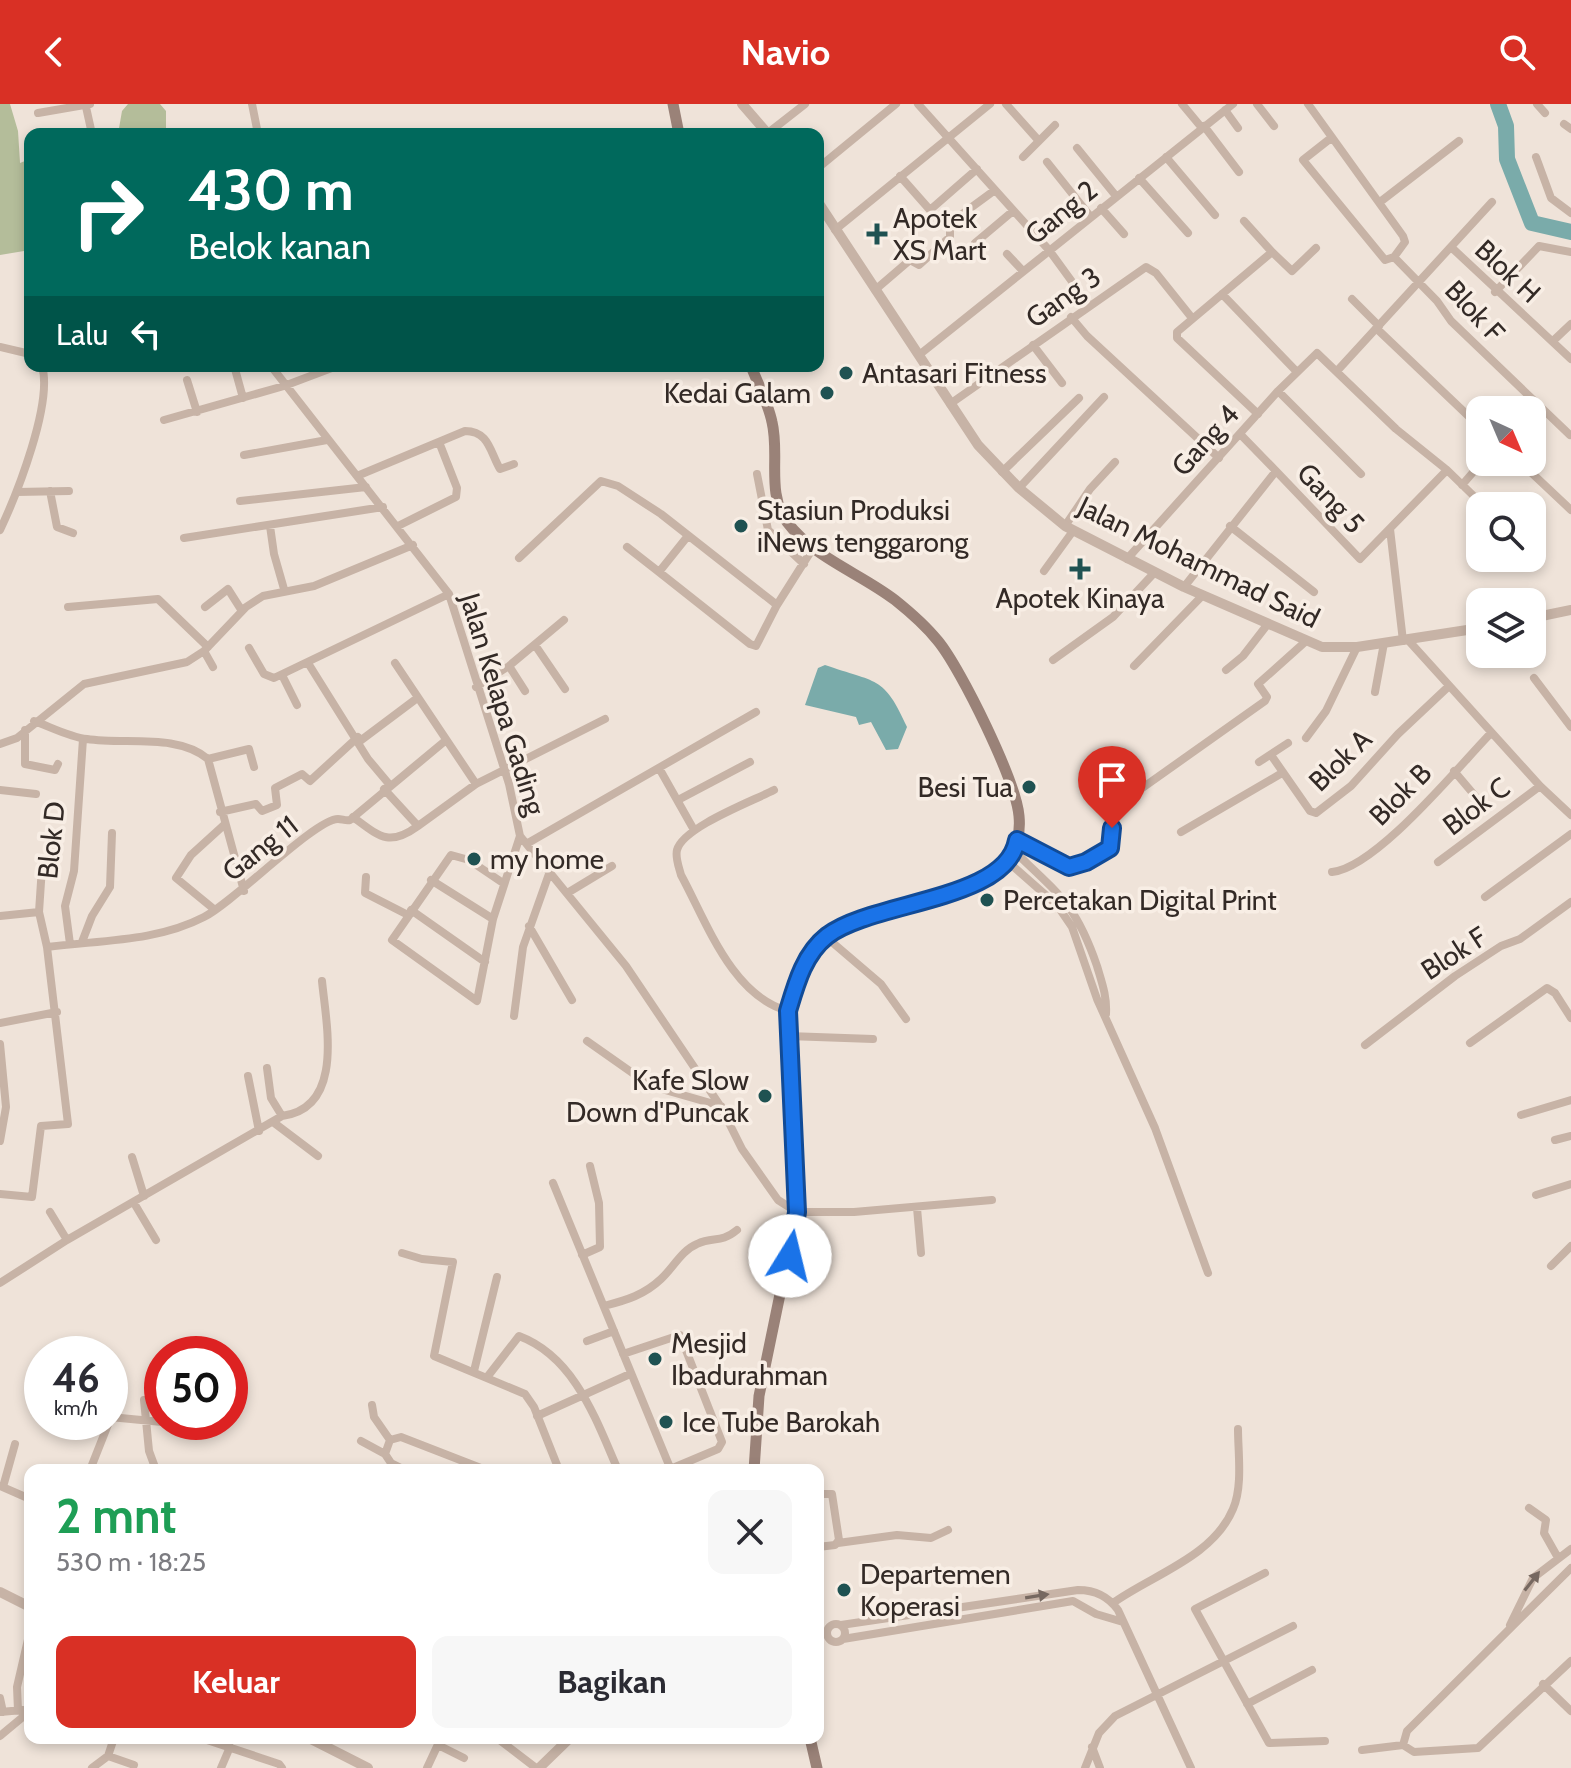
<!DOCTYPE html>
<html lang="id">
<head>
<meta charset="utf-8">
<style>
  body { margin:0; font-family:Cabin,sans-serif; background:#f7f7f7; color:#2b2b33; height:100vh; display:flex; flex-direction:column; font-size:30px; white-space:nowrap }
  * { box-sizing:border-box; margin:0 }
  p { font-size:26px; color:#7c7c81 }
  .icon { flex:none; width:44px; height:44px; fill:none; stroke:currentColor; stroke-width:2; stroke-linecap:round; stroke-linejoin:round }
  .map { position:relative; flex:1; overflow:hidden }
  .side { position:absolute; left:24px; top:1360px; width:800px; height:280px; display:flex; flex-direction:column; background:#fff; border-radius:16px; box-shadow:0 4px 12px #0003 }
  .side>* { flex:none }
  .guide { position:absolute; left:24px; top:24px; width:800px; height:244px; border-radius:16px; box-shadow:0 4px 12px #0003; background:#00695c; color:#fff; overflow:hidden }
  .needle { width:52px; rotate:136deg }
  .fabs { position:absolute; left:1466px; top:292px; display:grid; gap:16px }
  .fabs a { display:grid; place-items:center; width:80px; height:80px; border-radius:16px; background:#fff; box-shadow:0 4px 12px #0003; font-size:40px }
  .speed { position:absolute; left:24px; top:1232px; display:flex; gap:16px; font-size:40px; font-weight:700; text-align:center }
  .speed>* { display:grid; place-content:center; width:104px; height:104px; border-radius:50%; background:#fff; box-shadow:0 4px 12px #0003; line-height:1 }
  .speed small { font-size:20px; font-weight:400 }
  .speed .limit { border:12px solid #d22; background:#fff; color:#111 }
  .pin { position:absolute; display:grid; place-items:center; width:68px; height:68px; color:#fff; margin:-82px -34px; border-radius:50% 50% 50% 0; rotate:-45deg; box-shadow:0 0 8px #0007 }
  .pin .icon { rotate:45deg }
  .me { position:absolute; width:88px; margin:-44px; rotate:9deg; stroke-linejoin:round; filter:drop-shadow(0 0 6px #0008) }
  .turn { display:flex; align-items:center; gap:28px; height:168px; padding:0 32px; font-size:36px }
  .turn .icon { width:104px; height:104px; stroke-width:2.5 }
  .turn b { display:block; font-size:56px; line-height:68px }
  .then { display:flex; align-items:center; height:76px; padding:0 32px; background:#0003; gap:16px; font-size:30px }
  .round { display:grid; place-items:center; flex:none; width:84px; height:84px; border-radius:16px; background:#f7f7f7 }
  .head { display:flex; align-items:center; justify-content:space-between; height:136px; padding:0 32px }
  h1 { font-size:48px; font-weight:700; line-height:60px; color:#1e9e55 }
  .button { display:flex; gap:16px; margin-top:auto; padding:16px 32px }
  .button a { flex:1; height:92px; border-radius:16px; background:#d93025; color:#fff; font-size:32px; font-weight:700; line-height:92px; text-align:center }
  .button a+a { background:#f7f7f7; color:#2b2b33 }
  header { display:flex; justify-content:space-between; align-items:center; height:104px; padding:0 32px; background:#d93025; color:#fff; font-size:36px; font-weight:700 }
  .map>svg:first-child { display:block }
</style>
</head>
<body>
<header><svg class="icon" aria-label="back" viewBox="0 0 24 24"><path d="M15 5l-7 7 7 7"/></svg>Navio<svg class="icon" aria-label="search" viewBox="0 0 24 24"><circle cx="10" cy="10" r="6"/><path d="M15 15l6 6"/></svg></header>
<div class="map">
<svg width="1571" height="1664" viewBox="0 0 1571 1664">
  <rect width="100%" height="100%" fill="#efe3d9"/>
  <path fill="#b4bd9a" d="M0,0h10l8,27 2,32 10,-4v91l-30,5z
    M128,0h32l6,7v23h-48l4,-23z"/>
  <path fill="#7aabaa" d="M825,561c51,18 59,10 82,62l-9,22 -12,1 -15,-28 -12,3 -3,-8 -51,-12 13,-37z"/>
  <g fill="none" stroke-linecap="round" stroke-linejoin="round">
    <path stroke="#7aabaa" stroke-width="16" d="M1498,0l8,22 1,33 25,64 39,9"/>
    <path stroke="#c7b3a6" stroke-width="8" d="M252,0l6,30
      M918,0l131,146 40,55
      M1006,0l33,37
      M1182,0l20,24
      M1257,0l17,22
      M1308,0l95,132 2,6 -11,15
      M1537,0l8,9
      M86,3l6,27
      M1225,6l13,18
      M38,9l52,-9
      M1564,20l7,5
      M1204,22l35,46
      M768,29l37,-29
      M1331,34l-28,22 82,100 9,-3 43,44 14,20 119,114
      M1077,44l39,48
      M1023,53l32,-32
      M1166,53l49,58
      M1536,53l15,41 20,15
      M1047,58l43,54
      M818,64l78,-64
      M900,72l30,34 47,-41
      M1139,74l49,55
      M1380,98l79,-61
      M1101,104l23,26
      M1244,117l28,31
      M835,126l155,-126
      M975,139l38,-32
      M1451,143l120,112
      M1007,150l16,17
      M875,186l35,-30 9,5 31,-28v-14l45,-33
      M1495,188l44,-46 32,6
      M1222,190l75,78
      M1352,195l27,27
      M1071,213l16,19 132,122
      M1376,224l104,99
      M1553,237l18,-17
      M1033,241l29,38
      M0,243l30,7
      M919,251l314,-251
      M271,262l178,228 60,190 11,52 106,130 95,141 21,42 36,51 19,12h57l138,-12
      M235,265l8,29
      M1337,267l155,-169
      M187,276l10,32
      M1278,287l83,83
      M950,300l196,-137 10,6 36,45
      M1520,306l12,-11
      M1258,310l-81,-76v-6l95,-80 20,19 24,-23
      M164,316l120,-34 53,-20
      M1241,331l35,36
      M244,351l83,-15
      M1520,358l51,48
      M1002,368l77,-74
      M757,370l11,56 36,34
      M357,372l108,-45c24,0 25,21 35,38l14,-5
      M1462,381l20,-23
      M1019,384l85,-91
      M50,387l7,36 16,6
      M17,388l52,-1
      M240,397l126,-14
      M270,422l4,28 10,35
      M398,422l58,-29 1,-9 -18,-46
      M1065,422l25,-37 25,-27
      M1230,422l84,66
      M1390,425l13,112
      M0,426c17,-36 53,-127 42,-164
      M184,434l199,-31
      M627,443l32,25 28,-35
      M519,454l82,-77 17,5 43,28 116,91 36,-57
      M1127,455l151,-168 39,-38 79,76 51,41 37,36
      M1044,467l29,-40
      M659,468l91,72 6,2 21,-41
      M1184,483l92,-116 84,88 87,-89
      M68,503l90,-8 50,48
      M205,503l23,-18 14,22
      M1408,536l132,146 31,29
      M535,541l30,44
      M249,544l15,26 10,4 175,-84
      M204,547l9,16
      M1053,556l60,-43 42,-45
      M308,559l60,96 21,25
      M395,559l81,121 129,-65
      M509,562l16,25
      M1134,562l68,-70
      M1226,566l17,-14 24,-31
      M282,571l15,30
      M1534,574l37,49
      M476,583l33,-21 55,-46
      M1375,588l9,-49
      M34,617c17,6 35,16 53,18 38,6 90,-6 121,20l36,132
      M25,626v34l30,6 3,-6
      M1306,634l20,-27 31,-64
      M360,637l56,-42
      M0,640l17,-6 67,-54 103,-22 17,-11 42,-44 17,-11 51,-10 99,-41
      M1271,651l39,56 6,2 35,-27 47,-52 51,-48
      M208,655l41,-10 5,18
      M1259,658l29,-19
      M659,664l35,62
      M1454,667l22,26
      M384,685l34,37 58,-42
      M0,686l36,4
      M774,686c-21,11 -91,37 -97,60 -2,8 2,17 4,25 26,48 51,121 107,136
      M1138,687l127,-90 2,-4 -9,-13 47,-42
      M678,696l72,-38
      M220,708l36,-8 6,7 15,-6 -2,-17 27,-14 8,7 48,-44
      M353,713c27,20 36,30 65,9
      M1181,728l101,-59
      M1017,736l52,27c13,-4 41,-10 44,-26 1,-6 -1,-13 -1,-20
      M528,739l228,-131
      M1015,748c45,43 61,53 82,114 5,17 10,30 9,48
      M1007,757l50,44 15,22 25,72 58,129 53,145
      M1438,758l102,-76
      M1332,768c44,-4 126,-105 159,-139
      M366,773l-1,16 43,22
      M431,776l62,39
      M503,779l-34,-23 -18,-5 -59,85 85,61 16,-82 27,-83
      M569,788l43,-26
      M1485,793l86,-63
      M215,806l-39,-32 15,-23 33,-30
      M411,806l74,52
      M39,808l8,35
      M0,812l39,-4 3,-45
      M529,822l43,74
      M826,833l55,47 25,35
      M82,838l10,-26 18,-29 2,-54
      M70,840l-5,-38 9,-35 9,-132
      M514,912l9,-69 27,-76
      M0,919l57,-11
      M788,932l85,3
      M587,937l64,45 70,20
      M1470,939l77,-55 8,5 16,25
      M0,940l6,63 -6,34
      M1365,941l90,-69 46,-30 19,-7 51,-37
      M267,964l4,30 11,18
      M248,972l11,55
      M1521,1011l50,-15
      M273,1018l45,34
      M1555,1036l16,-4
      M132,1053l12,39
      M553,1079l118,287
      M0,1090l32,3 9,-71 27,-2 -21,-177c53,-7 109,-5 157,-30 30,-15 111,-98 134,-98 4,0 8,2 12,1l95,-79
      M1536,1091l35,-11
      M134,1099l22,37
      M917,1104l4,45
      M50,1108l17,28
      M402,1149l20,6 31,3 -19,94 91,38 9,13 25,63
      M582,1151l18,-8 -1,-44 -9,-37
      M1551,1162l20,-20
      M0,1179l67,-43 215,-124c63,-8 44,-93 40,-135
      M604,1202c23,-6 40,-11 57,-27 12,-11 21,-29 36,-35 17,-8 23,0 40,-14
      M587,1237l27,-10
      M188,1250l7,-8
      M623,1250l57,-19 42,107 -4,7 -50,21
      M474,1267l23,-94
      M488,1272l31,-40c56,21 77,84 99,134
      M144,1296l5,51 7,19
      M372,1301l2,12 16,23
      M537,1312l93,-42
      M110,1313l52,5
      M110,1314l2,-31
      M361,1337l24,13
      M90,1366l19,-48
      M405,1366l-14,-7 -6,-9 5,-14 11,-3 85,33
      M0,1382l30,13
      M3,1383l12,-43
      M818,1390h14l7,46 -4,5 -17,2
      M1529,1404l17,12 -2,13 13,23
      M838,1439l59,-8 34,3 17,-8
      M1265,1469l-70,36 74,134 56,-2
      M1113,1499c39,-28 100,-46 120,-94 10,-23 5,-56 5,-80
      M827 1529a9 9 0 1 1 18 0a9 9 0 1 1-18 0Z
      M841,1521l237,-35c17,0 30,6 40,20l73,158
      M1510,1521l23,-47 38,-29
      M843,1535l230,-38 23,13 27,8
      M1543,1580l28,27
      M0,1594l3,14
      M1247,1600l65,-34
      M18,1606l-1,-23 13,-56
      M0,1608l23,-2
      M0,1632l30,-25
      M201,1634l78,26 3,4
      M497,1634l39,30
      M438,1641l26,13
      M1403,1641l4,-14 164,-163
      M1403,1641l11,7 64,-4 93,-87
      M1092,1643l8,21
      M1362,1646l41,-5
      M108,1652l26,9
      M92,1664l16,-12 6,-18
      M221,1664l9,-21
      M427,1664l14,-30
      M1085,1664l14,-35 16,-17 178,-90"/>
    <path stroke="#c7b3a6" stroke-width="10" d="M742,0l26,30
      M818,98l160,243 41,43 46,38 119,61 138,60h35l123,-19
      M1532,514l39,-8
      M0,1488l30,15
      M309,1634l59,30
      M539,1664l31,-30"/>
    <path stroke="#9a8278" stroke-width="11" d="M673,0l6,30
      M751,262c7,18 17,37 21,56 8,33 -6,71 15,100 27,36 73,51 108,78 15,12 31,26 43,41 23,28 78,140 81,175 9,92 -140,77 -193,121 -22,19 -30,48 -38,74l9,201 -38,184 -5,74
      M810,1634l7,30"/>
  </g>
  <defs><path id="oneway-solid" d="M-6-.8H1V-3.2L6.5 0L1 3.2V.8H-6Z" transform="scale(2)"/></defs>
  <g fill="#766860">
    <use href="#oneway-solid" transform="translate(1532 1477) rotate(-52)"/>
    <use href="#oneway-solid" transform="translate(1037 1492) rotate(-9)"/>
  </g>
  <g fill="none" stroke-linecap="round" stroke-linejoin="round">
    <g stroke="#114b97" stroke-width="20">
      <path id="route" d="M790,1152l7,-44 -9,-201c8,-27 16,-57 39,-75 45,-35 180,-35 190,-96l52,27 17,-5 24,-14 2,-20"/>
    </g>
    <use href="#route" stroke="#1a73e8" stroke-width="14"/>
  </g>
  <g fill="#1f5252" stroke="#f8eee5" stroke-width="3">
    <path d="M873 118h8v8h8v8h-8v8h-8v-8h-8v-8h8z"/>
    <circle cx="846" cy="269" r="8"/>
    <circle cx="827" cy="289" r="8"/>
    <circle cx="741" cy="422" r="8"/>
    <path d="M1076 453h8v8h8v8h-8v8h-8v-8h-8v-8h8z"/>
    <circle cx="1029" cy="683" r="8"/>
    <circle cx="474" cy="755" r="8"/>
    <circle cx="987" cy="796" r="8"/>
    <circle cx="765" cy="992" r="8"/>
    <circle cx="655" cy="1255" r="8"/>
    <circle cx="666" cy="1318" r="8"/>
    <circle cx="844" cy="1486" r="8"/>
  </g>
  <g text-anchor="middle" stroke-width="7" stroke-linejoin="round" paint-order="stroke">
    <g font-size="28" fill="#332a26" stroke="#f8eee5">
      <text transform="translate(1061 108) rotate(-39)" y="10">Gang 2</text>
      <text transform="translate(1508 167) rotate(43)" y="10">Blok H</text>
      <text transform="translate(1063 193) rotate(-35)" y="10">Gang 3</text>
      <text transform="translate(1475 207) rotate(47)" y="10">Blok F</text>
      <text transform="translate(1205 336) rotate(-48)" y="10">Gang 4</text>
      <text transform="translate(1331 394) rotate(47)" y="10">Gang 5</text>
      <text transform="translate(1199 458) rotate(26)" y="10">Jalan Mohammad Said</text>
      <text transform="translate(503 600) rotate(73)" y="10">Jalan Kelapa Gading</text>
      <text transform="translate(1340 656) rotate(-44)" y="10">Blok A</text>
      <text transform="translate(1400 690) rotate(-45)" y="10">Blok B</text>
      <text transform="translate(1476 702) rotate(-37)" y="10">Blok C</text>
      <text transform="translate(51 736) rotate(-84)" y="10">Blok D</text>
      <text transform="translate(260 744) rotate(-38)" y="10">Gang 11</text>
      <text transform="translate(1454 849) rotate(-33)" y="10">Blok F</text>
    </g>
    <g font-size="28" fill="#332a26" stroke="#f8eee5" text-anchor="start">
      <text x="893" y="124">Apotek<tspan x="893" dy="32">XS Mart</tspan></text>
      <text x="862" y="279">Antasari Fitness</text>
      <text x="811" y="299" text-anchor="end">Kedai Galam</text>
      <text x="757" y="416">Stasiun Produksi<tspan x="757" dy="32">iNews tenggarong</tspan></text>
      <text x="1080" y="504" text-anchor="middle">Apotek Kinaya</text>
      <text x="1013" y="693" text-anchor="end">Besi Tua</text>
      <text x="490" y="765">my home</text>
      <text x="1003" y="806">Percetakan Digital Print</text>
      <text x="749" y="986" text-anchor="end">Kafe Slow<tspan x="749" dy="32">Down d'Puncak</tspan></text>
      <text x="671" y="1249">Mesjid<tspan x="671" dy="32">Ibadurahman</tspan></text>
      <text x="682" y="1328">Ice Tube Barokah</text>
      <text x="860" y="1480">Departemen<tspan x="860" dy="32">Koperasi</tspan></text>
    </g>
  </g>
</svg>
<div class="fabs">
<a><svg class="needle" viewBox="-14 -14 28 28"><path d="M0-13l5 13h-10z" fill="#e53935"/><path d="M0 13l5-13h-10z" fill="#7c7c81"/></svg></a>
<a><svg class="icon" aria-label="search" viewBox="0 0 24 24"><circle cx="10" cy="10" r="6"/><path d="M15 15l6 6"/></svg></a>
<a><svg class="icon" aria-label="layers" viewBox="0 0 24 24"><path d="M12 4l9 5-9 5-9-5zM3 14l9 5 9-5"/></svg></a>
</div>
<div class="speed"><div>46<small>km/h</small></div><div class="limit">50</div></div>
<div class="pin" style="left:1112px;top:724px;background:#d93025"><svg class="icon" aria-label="arrive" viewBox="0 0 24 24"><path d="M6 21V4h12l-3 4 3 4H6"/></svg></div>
<svg class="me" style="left:790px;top:1152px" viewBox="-20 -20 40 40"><circle r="19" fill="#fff"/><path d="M0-13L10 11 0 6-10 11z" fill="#1a73e8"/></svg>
<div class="guide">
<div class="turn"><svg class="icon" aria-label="right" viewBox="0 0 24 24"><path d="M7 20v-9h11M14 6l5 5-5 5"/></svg><div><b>430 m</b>Belok kanan</div></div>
<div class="then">Lalu<svg class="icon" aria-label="left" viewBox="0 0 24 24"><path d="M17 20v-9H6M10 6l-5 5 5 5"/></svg></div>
</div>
<section class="side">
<div class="head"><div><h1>2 mnt</h1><p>530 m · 18:25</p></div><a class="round"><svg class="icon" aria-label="close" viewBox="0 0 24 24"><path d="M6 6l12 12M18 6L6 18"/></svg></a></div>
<div class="button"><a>Keluar</a><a>Bagikan</a></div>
</section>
</div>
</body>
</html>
